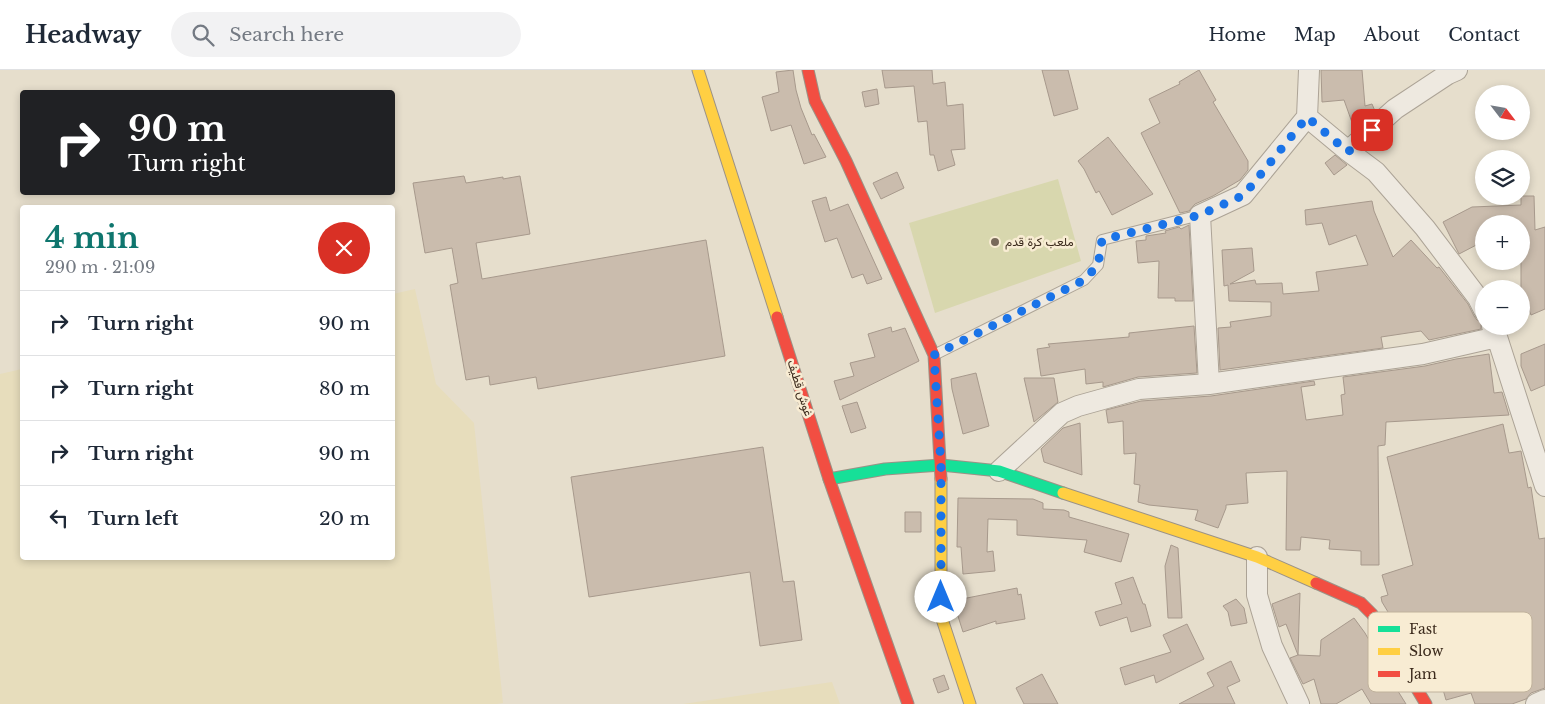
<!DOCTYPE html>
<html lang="en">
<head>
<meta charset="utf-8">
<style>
  body { margin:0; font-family:"Libre Baskerville",Vazirmatn,serif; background:#f2f2f3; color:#1f2937; height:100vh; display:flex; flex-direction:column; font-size:19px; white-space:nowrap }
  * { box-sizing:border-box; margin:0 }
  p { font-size:16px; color:#747a83 }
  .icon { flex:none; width:28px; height:28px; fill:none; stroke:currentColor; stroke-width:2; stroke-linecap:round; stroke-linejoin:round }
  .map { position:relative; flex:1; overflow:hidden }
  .drawer { position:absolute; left:20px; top:135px; width:375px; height:355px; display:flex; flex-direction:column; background:#fff; border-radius:5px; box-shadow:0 2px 8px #0003 }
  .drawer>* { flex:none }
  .guide { position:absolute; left:20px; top:20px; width:375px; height:105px; border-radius:5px; box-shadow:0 2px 8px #0003; background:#202124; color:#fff; overflow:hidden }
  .needle { width:32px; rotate:121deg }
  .buttons { position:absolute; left:1475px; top:15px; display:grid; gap:10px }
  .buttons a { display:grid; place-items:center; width:55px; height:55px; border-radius:50%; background:#fff; box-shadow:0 2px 8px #0003; font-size:25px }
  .pin { position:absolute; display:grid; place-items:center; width:42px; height:42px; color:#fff; margin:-21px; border-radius:10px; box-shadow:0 2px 8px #0006 }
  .me { position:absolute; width:55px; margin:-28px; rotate:0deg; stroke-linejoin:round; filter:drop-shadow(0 0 4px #0008) }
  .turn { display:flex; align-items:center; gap:18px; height:105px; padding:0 25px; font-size:22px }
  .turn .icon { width:65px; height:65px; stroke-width:2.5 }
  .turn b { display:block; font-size:35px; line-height:42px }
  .round { display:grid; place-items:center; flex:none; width:52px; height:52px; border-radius:26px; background:#f2f2f3 }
  .summary { display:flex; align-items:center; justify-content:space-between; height:85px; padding:0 25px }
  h1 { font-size:30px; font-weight:700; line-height:38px; color:#0f766e }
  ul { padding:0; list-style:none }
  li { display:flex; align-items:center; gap:15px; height:65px; padding:0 25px; border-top:1px solid #e0e1e3 }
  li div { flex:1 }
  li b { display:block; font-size:19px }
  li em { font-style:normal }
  header { display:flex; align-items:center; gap:30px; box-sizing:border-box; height:70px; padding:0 25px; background:#fff; border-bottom:1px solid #e0e1e3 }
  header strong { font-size:24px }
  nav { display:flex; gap:28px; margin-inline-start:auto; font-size:18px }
  .search { width:350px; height:45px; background:#f2f2f3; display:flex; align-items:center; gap:12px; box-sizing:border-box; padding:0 18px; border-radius:28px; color:#747a83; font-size:19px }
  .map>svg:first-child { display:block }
</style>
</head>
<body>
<header>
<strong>Headway</strong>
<div class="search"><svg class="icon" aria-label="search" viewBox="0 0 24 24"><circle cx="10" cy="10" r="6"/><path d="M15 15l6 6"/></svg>Search here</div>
<nav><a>Home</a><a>Map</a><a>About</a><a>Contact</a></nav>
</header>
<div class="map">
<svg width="1545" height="634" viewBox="0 0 1545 634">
  <rect width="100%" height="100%" fill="#e6decc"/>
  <path fill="#e7ddbc" d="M415,219l21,95 38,39 29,280 -6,1h-497v-330l22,-5v189h370l1,-264z
    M832,612l8,22h-157z"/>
  <path fill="#d8d7ae" d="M1058,109l23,82 -146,52 -26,-90z"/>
  <path fill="#cabcad" stroke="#a7998c" d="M793,0l3,20 5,18 11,27 2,-1 12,23 -22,7 -13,-39 -20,6 -9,-34 17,-5 -3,-20z
    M882,0h50l1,14 12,-2 2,24 16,-2 2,45 -14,1 4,15 -17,6 -4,-16h-4l-3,-34 -9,1 -4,-36 -29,2z
    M1042,0h26l10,39 -24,7z
    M1199,0l17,30 -3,2 35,59v9l-8,10 -27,16 -18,8 -6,7 -9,2 -39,-80 19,-10 -11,-24 31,-15 -1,-2z
    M1321,0h41l3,36 7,-2 3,7 -21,17 -10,-28 -22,2z
    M877,19l2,15 -14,3 -3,-15z
    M1108,67l45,57 -41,21 -13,-24 -3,2 -12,-24 -6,-8z
    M1335,85l12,10 -13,10 -9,-12z
    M897,102l7,16 -23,11 -8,-16z
    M464,106l2,7 37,-6v2l17,-3 10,58 -54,9 6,36 224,-39 19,116 -187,33 -2,-12 -46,8 -1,-9 -23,4 -16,-95 8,-2 -6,-35 -27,5 -12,-70z
    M1521,126h13l1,34 10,-3v82l-14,6 -2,-5 -8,3v-89h-37v17l-25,13 -16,-32 29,-15 49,-2z
    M826,127l4,14 18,-7 34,75 -15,5 -4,-10 -11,4 -15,-40 -12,4 -13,-41z
    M1372,131l2,10 19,46 18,-17 26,28 2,-1 29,37 6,12 3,4 4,1v8l-52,11 -8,-9 -40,6 2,11 -163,22 -2,-42 13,-1 -1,-5 41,-6v-14l-42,-1 -1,-16 -4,1 -2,-36 30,-2 2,23 -24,13 25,-4 1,4 26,-1 1,11 36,-3 -3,-19 52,-7 -12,-30 -27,10 -7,-22 -16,2 -1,-15z
    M1189,155l4,76h-18v-3h-17l1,-37 -21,2 -2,-22 10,-1v-4l20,-3 -1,-2 14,-4 2,2z
    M1194,256l3,47 -59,4 -35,10v-5l-17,2 -1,-15 -44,7 -4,-27 13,-2 -2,-3 81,-7v-4z
    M891,257l1,5 13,-4 14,33 -79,39 -6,-19 20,-5 -4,-13 25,-6 -7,-23z
    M1545,274v41l-14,6 -10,-25v-12z
    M1489,284l5,39 8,-1 7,23 -123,7 -1,23 -7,1 1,119h-18v-14l-32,-2 1,-9 -29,-3 -1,13h-14l1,-79 -41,2 2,30 -22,2v3l-8,20 -23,-8 3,-10 -49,-5 -11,-3 2,-17 -6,-1 2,-31 -12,1 -1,-33 -15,2 -2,-13 35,-9 70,-5 103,-15 1,4 -14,2 5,33 37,-5 -2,-20 4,-1 -2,-17 82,-11 31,-7z
    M976,303l13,53 -26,8 -11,-45 -1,-10z
    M1024,308h30l4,24 -24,20z
    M857,332l9,26 -15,5 -9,-27z
    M1080,353l2,52 -38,-13 -3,-13 22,-21z
    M1503,354l6,29 12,-2 7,37 3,-1 8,52 6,-1v150l-14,5 -5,6 -14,5h-37l-4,-11 -25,7 -6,-21 16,-4 -2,-3 2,-1 -9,-31 -36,10 -29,-48 -1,-5 7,-2 -6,-20 31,-10 -26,-108z
    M763,377l20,135 11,-1 8,59 -42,6 -10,-74 -161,25 -18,-120z
    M958,428l75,1 10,4v6l21,1 5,2v5l60,17 -8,28 -37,-10 3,-12 -70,-5v-15l-29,-1 -1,33 6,-1 2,20 -32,3 -2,-27h-4z
    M905,442h16v20h-16z
    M1171,475l7,3 4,70h-14l-3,-52z
    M1133,507l10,27h2l6,22 -20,6 -4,-15 -27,9 -5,-14 27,-8 -7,-21z
    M1017,518l1,7 3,-1 4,25 -29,5v-3l-33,11 -6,-19v-13z
    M1300,523l-2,62 22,1 1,-16 33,-22 11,15 17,30 -1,1 25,40h-35l-9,-15 -26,15h-15l-7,-25 -11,5 -13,-26 8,-3 -12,-31 -7,3 -7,-23z
    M1236,529l8,9 3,15 -16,3 -3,-14 -5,-6z
    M1187,554l17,35 -48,24 -2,-8 -29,10 -5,-17 51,-16 -8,-17z
    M1231,591l9,20 -13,6 8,17h-56l35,-18 -7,-13z
    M1042,604l16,30h-34l-8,-16z
    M944,605l5,14 -11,4 -5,-14z"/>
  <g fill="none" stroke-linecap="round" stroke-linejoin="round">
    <g stroke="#aca396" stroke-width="12">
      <path id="lane" d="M934,285l150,-75 14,-15 4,-25 98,-25"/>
    </g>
    <g stroke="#aca396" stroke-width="22">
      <path id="street" d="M1309,0l-2,47 41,34 28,21 49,56 53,70 6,12
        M1348,81l47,-42 53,-35 9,-4
        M1492,256l5,11 48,149
        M1209,314l-9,-169 43,-20 64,-78
        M999,401l63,-58 16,-7 61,-17 70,-5 214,-30 74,-17
        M1257,487v38l15,51 27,58
        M1536,634l9,-4"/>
    </g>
    <g stroke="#9b9286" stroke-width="13">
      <path id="fast" d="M829,409l56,-10 56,-4 58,6 64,22"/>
    </g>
    <g stroke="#9b9286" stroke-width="13">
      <path id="slow" d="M698,0l79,247
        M941,409v137l29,88
        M1063,423l194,64 59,26"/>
    </g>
    <g stroke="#9b9286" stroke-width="13">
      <path id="jam" d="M808,0l7,31 31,60 88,194 7,124
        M777,247l52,162 79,225
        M1316,513l45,20 11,11 54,90"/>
    </g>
    <use href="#lane" stroke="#eee9e0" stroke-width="10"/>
    <use href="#street" stroke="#eee9e0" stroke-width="20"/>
    <use href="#fast" stroke="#16e098" stroke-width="11"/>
    <use href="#slow" stroke="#ffcf43" stroke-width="11"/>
    <use href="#jam" stroke="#f24e42" stroke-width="11"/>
  </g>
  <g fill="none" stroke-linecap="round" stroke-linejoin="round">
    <path stroke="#1a73e8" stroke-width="9" stroke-dasharray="0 16.2" d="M941,527v-132l-7,-110 150,-75 14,-15 4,-25 98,-25 44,-20 63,-78 41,35 24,-22"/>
  </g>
  <circle fill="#786a5a" stroke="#f8ecd3" stroke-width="2" cx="995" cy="172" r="5"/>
  <g text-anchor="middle" stroke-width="5" stroke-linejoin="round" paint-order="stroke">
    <g font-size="12" fill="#3c2b1d" stroke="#f8ecd3" text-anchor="start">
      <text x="1005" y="176">ملعب كرة قدم</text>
    </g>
    <g font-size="12" fill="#3c2b1d" stroke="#f8ecd3">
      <text transform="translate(800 318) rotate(72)" y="4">غوش قطيف</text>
    </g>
  </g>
  <rect x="1368" y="542" width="164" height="80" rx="8" fill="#f8ecd3" stroke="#c0b29c" stroke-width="1"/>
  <rect x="1378" y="556" width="22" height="6" fill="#16e098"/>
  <rect x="1378" y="578" width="22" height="7" fill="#ffcf43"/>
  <rect x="1378" y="601" width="22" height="6" fill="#f24e42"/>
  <g font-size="14" fill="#3c2b1d">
    <text x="1409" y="564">Fast</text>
    <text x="1409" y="586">Slow</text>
    <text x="1409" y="609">Jam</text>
  </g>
</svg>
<div class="buttons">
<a><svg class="needle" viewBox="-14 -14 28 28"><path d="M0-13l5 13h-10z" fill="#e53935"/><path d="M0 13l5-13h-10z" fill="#747a83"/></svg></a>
<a><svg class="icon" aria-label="layers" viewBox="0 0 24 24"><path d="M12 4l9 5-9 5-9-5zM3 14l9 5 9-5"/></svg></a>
<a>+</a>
<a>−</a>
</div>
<div class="pin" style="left:1372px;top:60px;background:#d93025"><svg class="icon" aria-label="arrive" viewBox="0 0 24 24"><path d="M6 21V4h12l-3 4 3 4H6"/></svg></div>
<svg class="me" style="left:941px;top:527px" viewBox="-20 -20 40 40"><circle r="19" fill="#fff"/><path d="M0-13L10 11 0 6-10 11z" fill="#1a73e8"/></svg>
<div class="guide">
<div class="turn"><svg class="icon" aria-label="right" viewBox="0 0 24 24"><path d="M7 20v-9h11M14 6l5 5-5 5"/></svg><div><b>90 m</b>Turn right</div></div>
</div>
<section class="drawer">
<div class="summary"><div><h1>4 min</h1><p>290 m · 21:09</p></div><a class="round" style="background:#d93025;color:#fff"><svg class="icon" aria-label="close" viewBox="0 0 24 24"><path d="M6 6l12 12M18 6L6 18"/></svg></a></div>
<ul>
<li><svg class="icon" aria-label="right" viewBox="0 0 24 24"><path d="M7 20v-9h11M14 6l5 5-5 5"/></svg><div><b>Turn right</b></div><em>90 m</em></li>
<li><svg class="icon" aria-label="right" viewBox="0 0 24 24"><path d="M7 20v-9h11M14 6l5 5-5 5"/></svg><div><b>Turn right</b></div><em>80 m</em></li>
<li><svg class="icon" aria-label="right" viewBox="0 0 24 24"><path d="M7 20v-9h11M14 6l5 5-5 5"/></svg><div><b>Turn right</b></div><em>90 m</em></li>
<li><svg class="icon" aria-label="left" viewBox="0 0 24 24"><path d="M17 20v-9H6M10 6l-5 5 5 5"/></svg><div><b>Turn left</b></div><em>20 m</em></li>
</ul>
</section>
</div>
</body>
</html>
